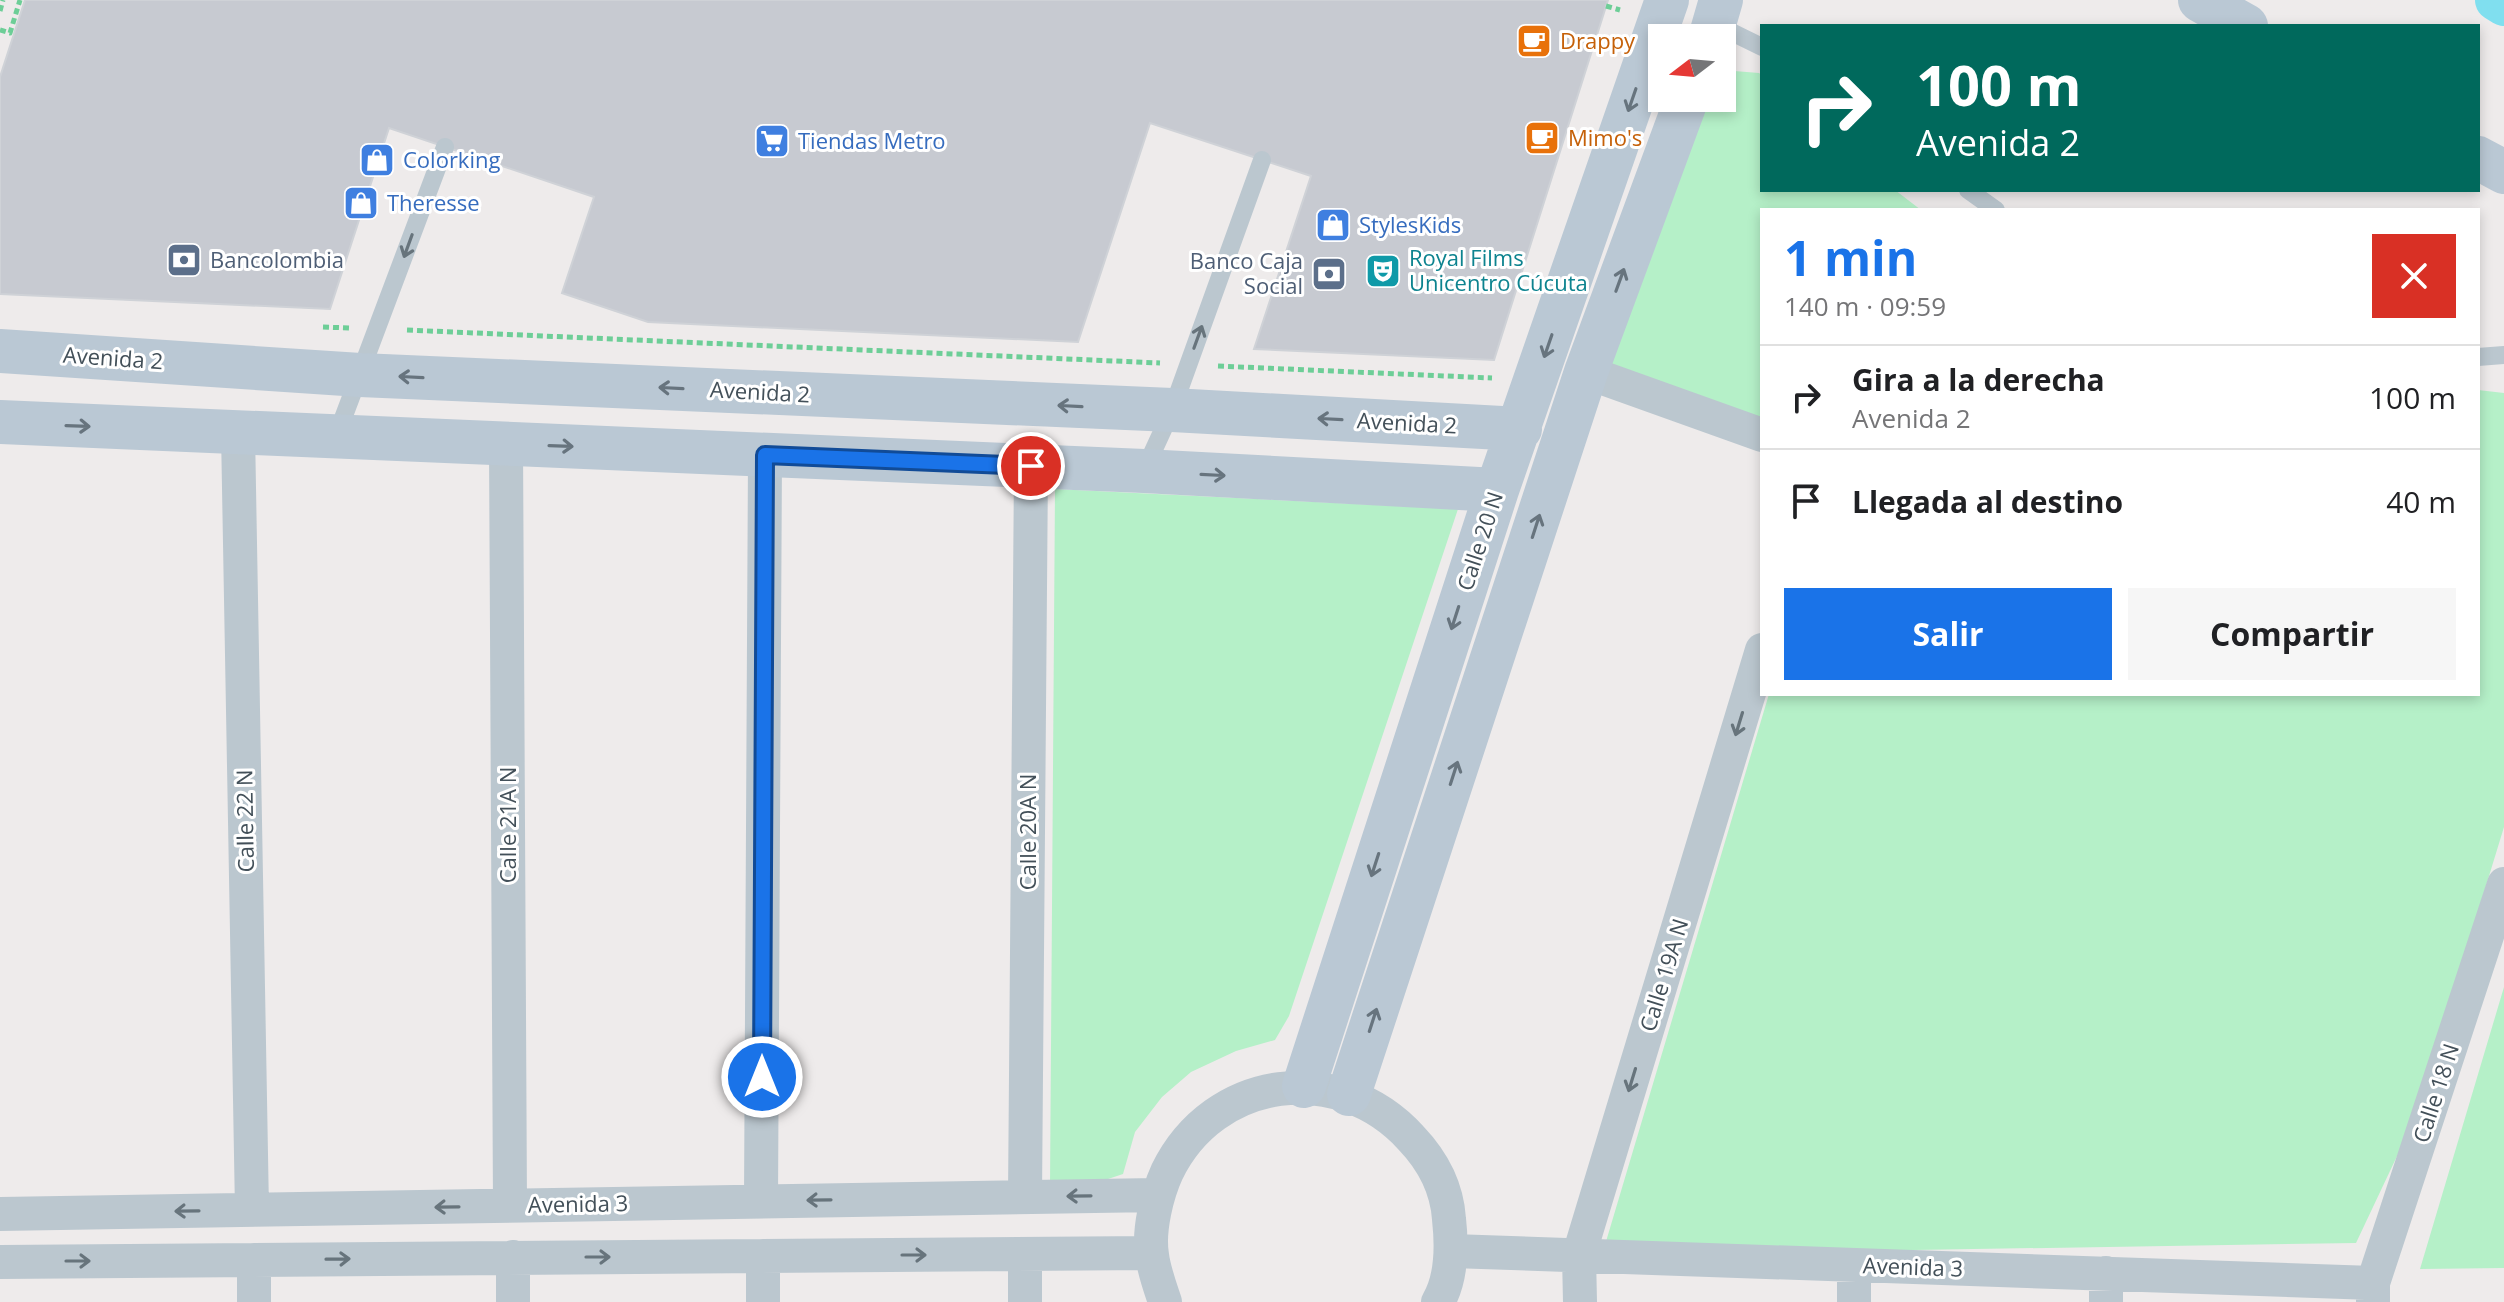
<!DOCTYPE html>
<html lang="es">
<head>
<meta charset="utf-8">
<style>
  body { margin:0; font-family:"Open Sans",sans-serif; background:#f6f6f6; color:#202124; height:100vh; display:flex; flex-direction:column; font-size:30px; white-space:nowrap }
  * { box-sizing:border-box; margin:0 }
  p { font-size:26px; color:#757577 }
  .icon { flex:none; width:44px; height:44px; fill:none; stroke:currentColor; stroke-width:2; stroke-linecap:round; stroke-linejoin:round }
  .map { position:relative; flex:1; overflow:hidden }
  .side { position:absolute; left:1760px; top:208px; width:720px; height:488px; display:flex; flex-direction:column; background:#fff; border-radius:0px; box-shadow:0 4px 12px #0003 }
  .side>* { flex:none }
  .top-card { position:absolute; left:1760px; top:24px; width:720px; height:168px; border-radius:0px; box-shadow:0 4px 12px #0003; background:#00695c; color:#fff; overflow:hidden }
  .needle { width:52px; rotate:254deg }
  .fabs { position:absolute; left:1648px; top:24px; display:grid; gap:16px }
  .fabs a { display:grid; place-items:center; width:88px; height:88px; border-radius:0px; background:#fff; box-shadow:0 4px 12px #0003; font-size:40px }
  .pin { position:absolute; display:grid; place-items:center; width:68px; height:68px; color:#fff; margin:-34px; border:4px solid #fff; border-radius:50%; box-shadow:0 2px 8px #0007 }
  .me { position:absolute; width:88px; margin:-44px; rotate:0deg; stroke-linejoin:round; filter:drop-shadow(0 0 6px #0008) }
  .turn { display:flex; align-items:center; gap:28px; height:168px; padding:0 24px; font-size:36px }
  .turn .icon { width:104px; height:104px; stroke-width:2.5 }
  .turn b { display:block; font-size:56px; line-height:68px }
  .round { display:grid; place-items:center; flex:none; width:84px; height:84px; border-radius:0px; background:#f6f6f6 }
  .head { display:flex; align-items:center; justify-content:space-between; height:136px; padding:0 24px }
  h1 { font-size:48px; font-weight:700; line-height:60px; color:#1a73e8 }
  .action { display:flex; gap:16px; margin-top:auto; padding:16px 24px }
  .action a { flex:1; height:92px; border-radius:0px; background:#1a73e8; color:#fff; font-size:32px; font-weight:700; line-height:92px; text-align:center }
  .action a+a { background:#f6f6f6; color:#202124 }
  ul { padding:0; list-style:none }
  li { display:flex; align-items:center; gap:24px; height:104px; padding:0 24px; border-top:2px solid #e0e0e0 }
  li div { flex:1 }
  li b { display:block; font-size:30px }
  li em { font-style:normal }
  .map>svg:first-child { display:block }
</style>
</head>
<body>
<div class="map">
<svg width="2504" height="1302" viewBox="0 0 2504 1302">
  <rect width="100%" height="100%" fill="#eeebeb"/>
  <path fill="#b5f0c8" d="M1722,70l37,3 3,2v115h133l26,20h-159v216l-160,-57 84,-271h36z
    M2478,390l26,3v434l-89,291 -59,125 -754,12 167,-561h709z
    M1055,489l403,20 -169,507 -14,24 -39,11 -45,21 -29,25 -27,35 -12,42 -33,11 -40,1z
    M2504,987v281l-84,1z"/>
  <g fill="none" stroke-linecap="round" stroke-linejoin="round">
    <path stroke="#80dfef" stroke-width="42" d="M2496,0l8,5"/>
  </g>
  <path fill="#c7cad1" stroke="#cfd2d7" stroke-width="2" d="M25,0h1583l-114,360 -240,-11 57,-173 -161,-53 -72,219 -430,-20 -86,-29 32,-96 -205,-69 -59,181 -330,-15v-217z"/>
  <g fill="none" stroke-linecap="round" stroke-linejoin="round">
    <path stroke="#6dce97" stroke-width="5" stroke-dasharray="6 4" stroke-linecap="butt" d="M1606,6l14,4
      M0,11l3,-11
      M0,30l10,3 10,-33
      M323,327l26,1
      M407,330l753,33
      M1218,366l274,12"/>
    <path stroke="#bbc7cf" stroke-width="18" d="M1715,24l47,23
      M1968,190l28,20
      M2478,357l26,-2
      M336,437l109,-290
      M1144,471l28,-61 90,-250"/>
    <path stroke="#bbc7cf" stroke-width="34" d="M1586,372l176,63
      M238,432l14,778
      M506,444l4,761
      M1025,1197l6,-731
      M761,1201l4,-746
      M0,1214l1157,-19
      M1452,1251l921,32
      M1025,1254v48
      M513,1257v45
      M0,1262l1151,-9
      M2106,1273v29
      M254,1302v-42
      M763,1302v-46
      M1165,1302c-5,-15 -11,-31 -13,-47 -4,-25 5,-61 15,-83 47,-97 172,-113 244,-34 21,22 36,50 38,81 3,27 3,59 -11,83
      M1580,1302l-1,-47 183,-605
      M1854,1302v-37
      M2373,1302v-19l131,-399"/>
    <path stroke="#bac8d4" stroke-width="44" d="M2200,0l46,26
      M1710,38l11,-38
      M2478,158l26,14
      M0,351l360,24 812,35 348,19
      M0,422l1144,49 353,19
      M1304,1086l193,-596 170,-490
      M1349,1094l237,-722 101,-274"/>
  </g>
  <defs><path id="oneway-shaft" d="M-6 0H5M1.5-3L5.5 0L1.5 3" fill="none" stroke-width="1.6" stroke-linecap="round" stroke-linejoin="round" transform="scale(2)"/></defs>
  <g stroke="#67747e">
    <use href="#oneway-shaft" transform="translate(1632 100) rotate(109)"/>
    <use href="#oneway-shaft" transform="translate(1620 280) rotate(-70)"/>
    <use href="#oneway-shaft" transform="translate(1548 346) rotate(109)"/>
    <use href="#oneway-shaft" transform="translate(411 377) rotate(-177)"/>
    <use href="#oneway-shaft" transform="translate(671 388) rotate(-177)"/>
    <use href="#oneway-shaft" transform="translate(1070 406) rotate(-177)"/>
    <use href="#oneway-shaft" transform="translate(1330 419) rotate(-177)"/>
    <use href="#oneway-shaft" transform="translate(78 426) rotate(2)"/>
    <use href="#oneway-shaft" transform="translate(561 446) rotate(2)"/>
    <use href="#oneway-shaft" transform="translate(1213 475) rotate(3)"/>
    <use href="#oneway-shaft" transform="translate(1536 526) rotate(-72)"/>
    <use href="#oneway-shaft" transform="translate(1455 618) rotate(108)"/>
    <use href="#oneway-shaft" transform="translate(1454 773) rotate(-72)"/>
    <use href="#oneway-shaft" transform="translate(1375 865) rotate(108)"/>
    <use href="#oneway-shaft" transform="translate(1373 1020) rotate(-72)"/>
  </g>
  <g stroke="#67747c">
    <use href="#oneway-shaft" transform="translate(408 246) rotate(110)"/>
    <use href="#oneway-shaft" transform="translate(1198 337) rotate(-70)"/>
    <use href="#oneway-shaft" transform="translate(1739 724) rotate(107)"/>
    <use href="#oneway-shaft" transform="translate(1632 1080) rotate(107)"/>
    <use href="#oneway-shaft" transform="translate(1079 1196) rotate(179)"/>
    <use href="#oneway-shaft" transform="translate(819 1200) rotate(179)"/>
    <use href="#oneway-shaft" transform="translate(447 1207) rotate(179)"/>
    <use href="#oneway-shaft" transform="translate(187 1211) rotate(179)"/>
    <use href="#oneway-shaft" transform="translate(914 1255)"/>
    <use href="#oneway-shaft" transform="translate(598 1257)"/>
    <use href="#oneway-shaft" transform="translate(338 1259) rotate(-1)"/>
    <use href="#oneway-shaft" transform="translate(78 1261)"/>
  </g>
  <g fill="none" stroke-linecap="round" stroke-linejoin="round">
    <g stroke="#114b97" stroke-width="20">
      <path id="route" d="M762,1077l3,-622 266,11"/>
    </g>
    <use href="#route" stroke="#1a73e8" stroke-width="14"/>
  </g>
  <defs>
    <g id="cafe-square" transform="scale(1.8)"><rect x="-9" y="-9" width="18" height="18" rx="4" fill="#e8710a" stroke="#fff"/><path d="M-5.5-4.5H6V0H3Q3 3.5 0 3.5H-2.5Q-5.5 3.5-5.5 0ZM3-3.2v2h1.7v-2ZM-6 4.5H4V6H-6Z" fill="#fff"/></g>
    <g id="supermarket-square" transform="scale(1.8)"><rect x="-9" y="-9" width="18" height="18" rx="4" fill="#3f7fe0" stroke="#fff"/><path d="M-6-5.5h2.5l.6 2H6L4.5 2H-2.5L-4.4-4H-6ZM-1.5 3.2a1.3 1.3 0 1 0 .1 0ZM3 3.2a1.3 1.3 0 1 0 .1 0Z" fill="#fff"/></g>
    <g id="shop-square" transform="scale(1.8)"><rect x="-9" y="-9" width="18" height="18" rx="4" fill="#3f7fe0" stroke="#fff"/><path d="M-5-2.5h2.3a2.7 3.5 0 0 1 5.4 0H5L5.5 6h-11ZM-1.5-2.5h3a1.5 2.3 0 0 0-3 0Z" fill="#fff"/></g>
    <g id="bank-square" transform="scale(1.8)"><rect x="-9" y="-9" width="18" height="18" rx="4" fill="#5c6f8a" stroke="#fff"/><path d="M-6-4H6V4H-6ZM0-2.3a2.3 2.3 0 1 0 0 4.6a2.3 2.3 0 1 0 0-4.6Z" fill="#fff"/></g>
    <g id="theatre-square" transform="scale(1.8)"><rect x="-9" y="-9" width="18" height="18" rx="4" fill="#0f9aa8" stroke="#fff"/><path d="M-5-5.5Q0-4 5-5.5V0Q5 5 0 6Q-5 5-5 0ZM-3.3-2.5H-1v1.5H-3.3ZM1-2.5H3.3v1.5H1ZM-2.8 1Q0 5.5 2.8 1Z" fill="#fff"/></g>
  </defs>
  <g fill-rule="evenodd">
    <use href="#cafe-square" x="1534" y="41"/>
    <use href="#cafe-square" x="1542" y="138"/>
    <use href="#supermarket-square" x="772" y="141"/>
    <use href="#shop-square" x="377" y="160"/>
    <use href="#shop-square" x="361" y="203"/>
    <use href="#shop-square" x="1333" y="225"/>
    <use href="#bank-square" x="184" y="260"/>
    <use href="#theatre-square" x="1383" y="271"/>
    <use href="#bank-square" x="1329" y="274"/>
  </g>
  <g text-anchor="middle" stroke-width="6" stroke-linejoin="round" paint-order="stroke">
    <g font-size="22" fill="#c56008" stroke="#fff" text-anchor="start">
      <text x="1560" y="49">Drappy</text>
      <text x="1568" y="146">Mimo's</text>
    </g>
    <g font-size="22" fill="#366cbe" stroke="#fff" text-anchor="start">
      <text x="798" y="149">Tiendas Metro</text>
      <text x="403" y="168">Colorking</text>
      <text x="387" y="211">Theresse</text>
      <text x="1359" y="233">StylesKids</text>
    </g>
    <g font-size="22" fill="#0d838f" stroke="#fff" text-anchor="start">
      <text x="1409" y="266">Royal Films<tspan x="1409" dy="25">Unicentro Cúcuta</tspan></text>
    </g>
    <g font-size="22" fill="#4e5e75" stroke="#fff" text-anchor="start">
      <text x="210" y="268">Bancolombia</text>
      <text x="1303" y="269" text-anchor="end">Banco Caja<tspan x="1303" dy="25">Social</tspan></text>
    </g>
    <g font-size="22" fill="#435059" stroke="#fff">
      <text transform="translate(113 358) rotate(4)" y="8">Avenida 2</text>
      <text transform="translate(760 392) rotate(3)" y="8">Avenida 2</text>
      <text transform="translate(1407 423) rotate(3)" y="8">Avenida 2</text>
      <text transform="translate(1480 541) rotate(-72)" y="8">Calle 20 N</text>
      <text transform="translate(245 821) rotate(-91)" y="8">Calle 22 N</text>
      <text transform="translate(508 825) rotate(-90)" y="8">Calle 21A N</text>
      <text transform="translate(1028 832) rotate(-90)" y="8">Calle 20A N</text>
      <text transform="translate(1664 975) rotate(-73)" y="8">Calle 19A N</text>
      <text transform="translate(2436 1093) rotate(-72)" y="8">Calle 18 N</text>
      <text transform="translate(578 1204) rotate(-1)" y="8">Avenida 3</text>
      <text transform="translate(1913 1267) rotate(2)" y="8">Avenida 3</text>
    </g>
  </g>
</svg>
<div class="fabs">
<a><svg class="needle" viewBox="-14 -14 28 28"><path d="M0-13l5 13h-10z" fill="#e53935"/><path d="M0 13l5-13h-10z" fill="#757577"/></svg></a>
</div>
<div class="pin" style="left:1031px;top:466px;background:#d93025"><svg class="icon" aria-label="arrive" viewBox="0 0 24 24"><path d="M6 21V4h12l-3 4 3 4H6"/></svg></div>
<svg class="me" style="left:762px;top:1077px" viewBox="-20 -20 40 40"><circle r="17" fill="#1a73e8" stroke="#fff" stroke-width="3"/><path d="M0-11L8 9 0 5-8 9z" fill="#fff"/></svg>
<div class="top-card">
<div class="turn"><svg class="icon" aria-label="right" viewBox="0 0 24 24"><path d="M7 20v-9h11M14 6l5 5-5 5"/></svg><div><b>100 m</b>Avenida 2</div></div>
</div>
<section class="side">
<div class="head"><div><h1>1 min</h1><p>140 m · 09:59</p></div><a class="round" style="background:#d93025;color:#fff"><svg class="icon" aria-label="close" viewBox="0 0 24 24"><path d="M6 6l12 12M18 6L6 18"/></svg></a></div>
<ul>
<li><svg class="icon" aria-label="right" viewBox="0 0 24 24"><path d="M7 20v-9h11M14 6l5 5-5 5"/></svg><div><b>Gira a la derecha</b><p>Avenida 2</p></div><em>100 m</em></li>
<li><svg class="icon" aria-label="arrive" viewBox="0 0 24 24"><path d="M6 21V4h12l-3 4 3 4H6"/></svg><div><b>Llegada al destino</b></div><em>40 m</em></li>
</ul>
<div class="action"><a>Salir</a><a>Compartir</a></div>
</section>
</div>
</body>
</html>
